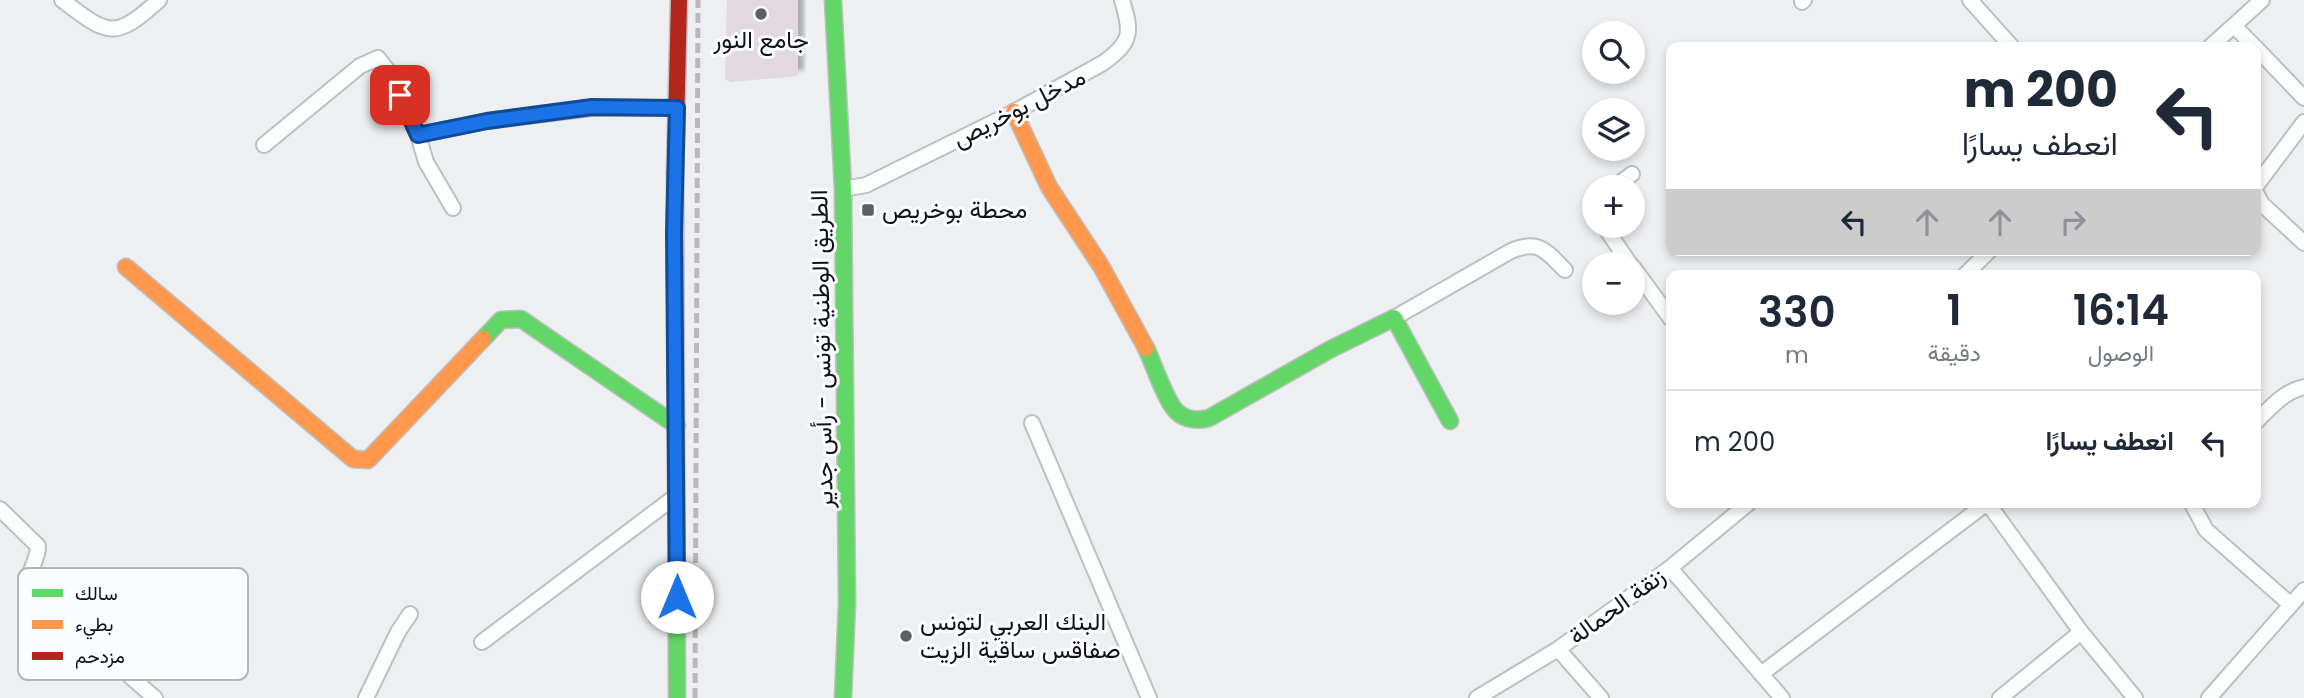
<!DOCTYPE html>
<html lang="ar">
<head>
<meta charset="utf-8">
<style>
  body { margin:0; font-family:Poppins,Vazirmatn,sans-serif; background:#f6f6f7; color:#1f2937; direction:rtl; height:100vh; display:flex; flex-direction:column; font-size:26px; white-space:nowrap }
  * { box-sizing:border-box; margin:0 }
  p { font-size:23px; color:#747a83 }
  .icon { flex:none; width:38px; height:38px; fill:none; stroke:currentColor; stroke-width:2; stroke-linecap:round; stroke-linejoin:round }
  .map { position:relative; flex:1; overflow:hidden; direction:ltr }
  .panel { position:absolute; left:1666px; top:270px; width:595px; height:238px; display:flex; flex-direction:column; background:#fff; border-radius:14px; box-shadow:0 4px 10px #0003; direction:rtl }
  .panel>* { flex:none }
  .hud { position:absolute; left:1666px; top:42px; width:595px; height:214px; border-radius:14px; box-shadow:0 4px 10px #0003; direction:rtl; background:#fff; color:#1f2937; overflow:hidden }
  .buttons { position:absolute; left:1582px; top:21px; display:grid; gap:14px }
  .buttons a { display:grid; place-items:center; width:63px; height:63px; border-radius:50%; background:#fff; box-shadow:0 4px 10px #0003; font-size:35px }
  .pin { position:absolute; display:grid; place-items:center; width:60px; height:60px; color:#fff; margin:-30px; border-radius:14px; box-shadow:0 4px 10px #0006 }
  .me { position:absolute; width:77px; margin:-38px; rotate:0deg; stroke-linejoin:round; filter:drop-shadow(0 0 5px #0008) }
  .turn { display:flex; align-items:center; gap:24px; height:147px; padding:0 28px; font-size:32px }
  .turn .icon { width:91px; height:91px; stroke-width:2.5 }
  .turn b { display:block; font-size:49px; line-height:60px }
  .lanes { display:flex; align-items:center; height:66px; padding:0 28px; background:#0003; justify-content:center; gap:35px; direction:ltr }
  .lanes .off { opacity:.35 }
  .eta { display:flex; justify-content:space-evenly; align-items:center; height:119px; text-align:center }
  .eta b { font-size:42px; font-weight:600; line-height:49px }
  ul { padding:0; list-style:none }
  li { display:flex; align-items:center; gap:21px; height:105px; padding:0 28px; border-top:2px solid #e0e1e3 }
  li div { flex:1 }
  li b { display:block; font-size:26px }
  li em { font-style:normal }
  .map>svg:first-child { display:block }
</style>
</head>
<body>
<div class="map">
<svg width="2304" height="698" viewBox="0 0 2304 698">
  <defs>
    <filter id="shadow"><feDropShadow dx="6" dy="-6" stdDeviation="2" flood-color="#0004"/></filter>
  </defs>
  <rect width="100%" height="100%" fill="#edeff1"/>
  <path fill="#e1d9df" filter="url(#shadow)" d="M727,0h71v76l-67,6 -6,-3z"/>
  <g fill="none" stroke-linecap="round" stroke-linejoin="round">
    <g stroke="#bdbfc1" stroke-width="18">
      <path id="street" d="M62,0c46,35 52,41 97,0
        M1970,0l42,47
        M1802,2l2,-2
        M2234,26l21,21
        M2210,47l52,-47
        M2256,48l48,50
        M418,135l8,27 27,46
        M264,145l96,-79 18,-8 13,17 27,60 69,-14 105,-13h85
        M2256,186l48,-64
        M1615,187l17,-13
        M843,189l23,-4 148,-73 89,-49c29,-21 29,-30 19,-63
        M2256,193l6,11 42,39
        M1604,226l26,38
        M1633,267l38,52
        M1965,275l25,-25
        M1394,318l117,-67c28,-12 35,0 54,19
        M2256,422c14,-14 27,-30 48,-35
        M1032,423l117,275
        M1987,502l94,130 54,66
        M2191,502l15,28 85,75
        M0,509l38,37c0,16 -13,28 -8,43l125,109
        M1670,568l112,130
        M482,642l194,-146
        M1558,649l43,49
        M1761,674l226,-171
        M366,698l32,-66 12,-18
        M1477,698l81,-49 112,-81 80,-66
        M2000,698l81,-66
        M2209,698l95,-108"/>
    </g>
    <g stroke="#bdbfc1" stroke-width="19">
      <path id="fast" d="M833,0l10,189 4,414 -4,95
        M675,172l2,526
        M483,339l18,-19 20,-1 156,107
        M1146,348c7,15 20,53 30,63 9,9 22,10 33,7l122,-69 63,-31 56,103"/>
    </g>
    <g stroke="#bdbfc1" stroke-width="19">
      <path id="slow" d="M1014,112l35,75 52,79 45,82
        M126,267l227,192 15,1 115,-121"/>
    </g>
    <g stroke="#bdbfc1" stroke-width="19">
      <path id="jam" d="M675,172l4,-172"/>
    </g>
    <use href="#street" stroke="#fcfdfd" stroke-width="14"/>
    <use href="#fast" stroke="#63d668" stroke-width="16"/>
    <use href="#slow" stroke="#ff974d" stroke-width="16"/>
    <use href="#jam" stroke="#b3261e" stroke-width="16"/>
    <path stroke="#b9b9bb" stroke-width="5" stroke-dasharray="10 5" stroke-linecap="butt" d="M695,698l3,-698"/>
  </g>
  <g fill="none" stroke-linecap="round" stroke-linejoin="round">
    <g stroke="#114b97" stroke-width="18">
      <path id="route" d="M400,95l18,40 69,-14 105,-14 85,1 -3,125 3,364"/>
    </g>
    <use href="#route" stroke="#1a73e8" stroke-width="12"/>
  </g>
  <g fill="#5e5f61" stroke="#fafcff" stroke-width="2.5">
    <circle cx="761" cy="14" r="7"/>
    <rect x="861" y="203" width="14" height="14" rx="3.5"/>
    <circle cx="906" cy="636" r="7"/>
  </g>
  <g text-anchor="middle" stroke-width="6" stroke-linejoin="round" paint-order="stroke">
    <g font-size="24" fill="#111213" stroke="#fafcff" text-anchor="start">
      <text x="761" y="48" text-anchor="middle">جامع النور</text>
      <text x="882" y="218">محطة بوخريص</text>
      <text x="920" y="630">البنك العربي لتونس<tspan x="920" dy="28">صفاقس ساقية الزيت</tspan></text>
    </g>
    <g font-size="24" fill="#111213" stroke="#fafcff">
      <text transform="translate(1019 108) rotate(-27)" y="8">مدخل بوخريص</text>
      <text transform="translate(822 349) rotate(-91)" y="8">الطريق الوطنية تونس - رأس جدير</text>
      <text transform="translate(1617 606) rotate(-36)" y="8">زنقة الحمالة</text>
    </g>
  </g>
  <rect x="18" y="568" width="230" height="112" rx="10" fill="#fafcff" stroke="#b4b6b8" stroke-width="2"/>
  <rect x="32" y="589" width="31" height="8" fill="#63d668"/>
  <rect x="32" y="620" width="31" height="9" fill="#ff974d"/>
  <rect x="32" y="652" width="31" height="8" fill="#b3261e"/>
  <g font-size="19" fill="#111213">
    <text x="75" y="600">سالك</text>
    <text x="75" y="631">بطيء</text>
    <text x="75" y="663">مزدحم</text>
  </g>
</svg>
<div class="buttons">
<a><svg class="icon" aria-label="search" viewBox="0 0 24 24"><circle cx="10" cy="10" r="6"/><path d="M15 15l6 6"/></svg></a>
<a><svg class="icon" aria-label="layers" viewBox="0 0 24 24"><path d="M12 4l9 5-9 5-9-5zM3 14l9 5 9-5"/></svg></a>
<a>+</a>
<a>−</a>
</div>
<div class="pin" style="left:400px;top:95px;background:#d93025"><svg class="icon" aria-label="arrive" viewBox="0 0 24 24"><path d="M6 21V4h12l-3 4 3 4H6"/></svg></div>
<svg class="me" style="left:677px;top:597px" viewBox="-20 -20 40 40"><circle r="19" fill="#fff"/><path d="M0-13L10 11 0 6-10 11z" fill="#1a73e8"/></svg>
<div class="hud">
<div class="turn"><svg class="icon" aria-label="left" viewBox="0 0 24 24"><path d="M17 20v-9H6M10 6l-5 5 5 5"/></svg><div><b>200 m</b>انعطف يسارًا</div></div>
<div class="lanes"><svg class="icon" aria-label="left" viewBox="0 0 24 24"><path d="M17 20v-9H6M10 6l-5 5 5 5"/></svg><svg class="icon off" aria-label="ahead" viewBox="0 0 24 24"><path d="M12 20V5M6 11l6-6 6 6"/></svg><svg class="icon off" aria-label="ahead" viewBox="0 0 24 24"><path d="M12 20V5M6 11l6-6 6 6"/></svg><svg class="icon off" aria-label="right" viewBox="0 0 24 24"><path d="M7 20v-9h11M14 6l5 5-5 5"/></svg></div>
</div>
<section class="panel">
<div class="eta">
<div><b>16:14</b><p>الوصول</p></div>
<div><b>1</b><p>دقيقة</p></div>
<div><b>330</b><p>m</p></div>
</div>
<ul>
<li><svg class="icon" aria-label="left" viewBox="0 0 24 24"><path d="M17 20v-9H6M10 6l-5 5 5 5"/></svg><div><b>انعطف يسارًا</b></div><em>200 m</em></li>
</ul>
</section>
</div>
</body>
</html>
